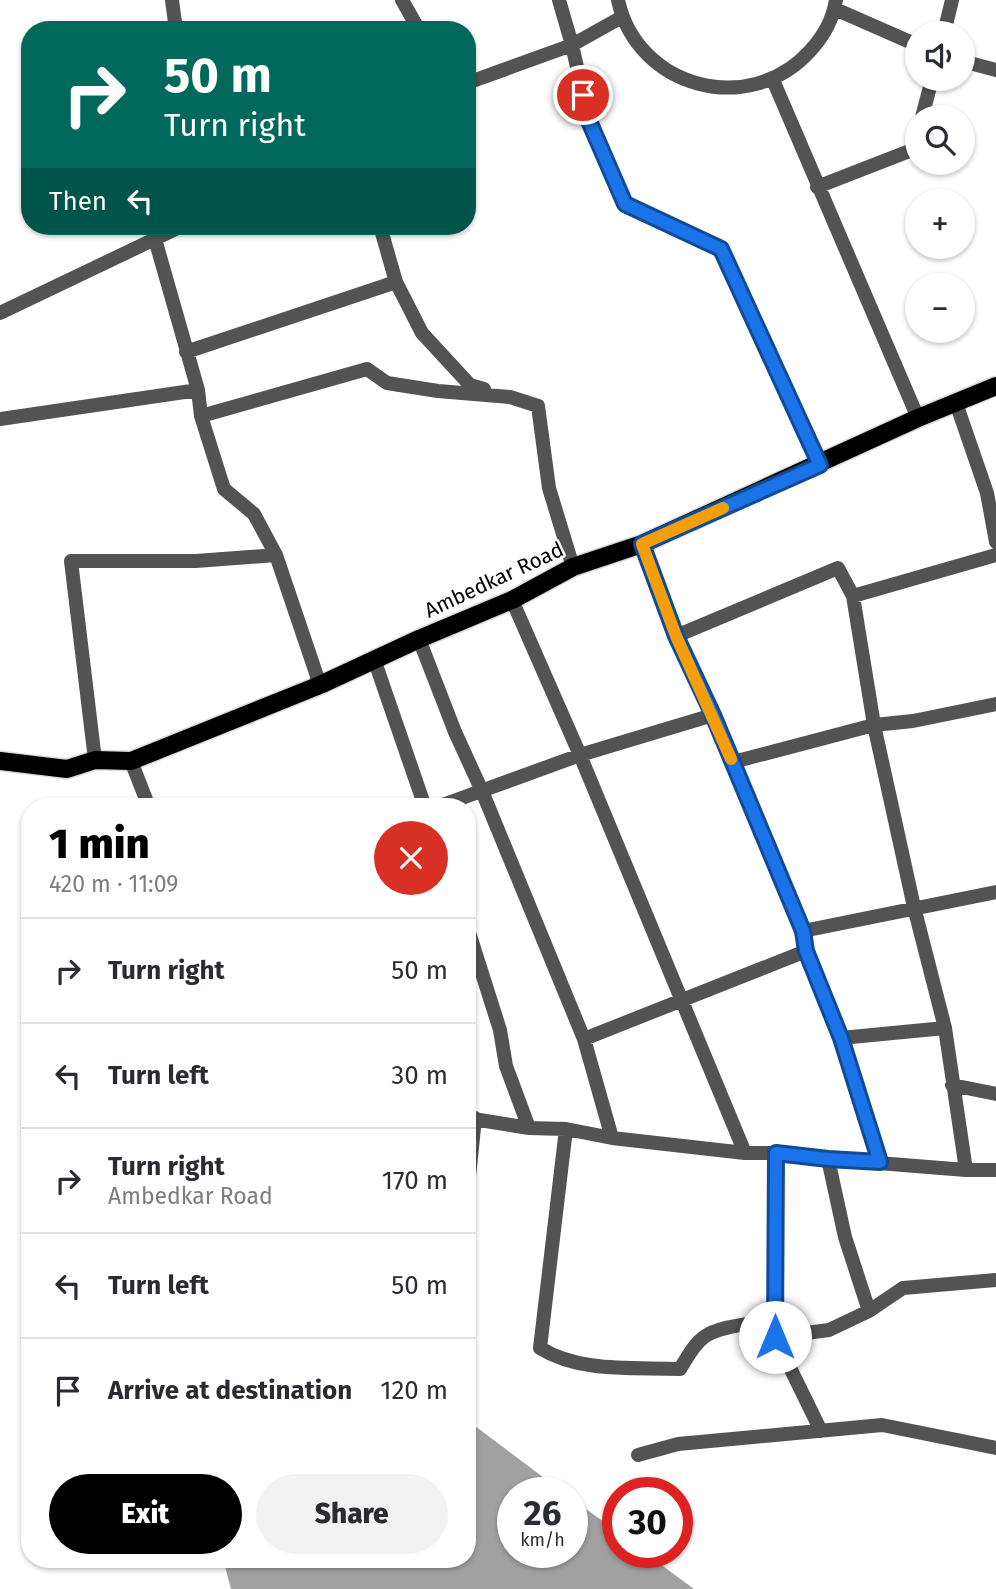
<!DOCTYPE html>
<html lang="en">
<head>
<meta charset="utf-8">
<style>
  body { margin:0; font-family:"Fira Sans",sans-serif; background:#f2f2f3; color:#2b2b33; height:100vh; display:flex; flex-direction:column; font-size:26px; white-space:nowrap }
  * { box-sizing:border-box; margin:0 }
  p { font-size:23px; color:#7c7c81 }
  .icon { flex:none; width:38px; height:38px; fill:none; stroke:currentColor; stroke-width:2; stroke-linecap:round; stroke-linejoin:round }
  .map { position:relative; flex:1; overflow:hidden }
  .side { position:absolute; left:21px; top:798px; width:455px; height:770px; display:flex; flex-direction:column; background:#fff; border-radius:28px; box-shadow:0 2px 5px #0004 }
  .side>* { flex:none }
  .banner { position:absolute; left:21px; top:21px; width:455px; height:214px; border-radius:28px; box-shadow:0 2px 5px #0004; background:#00695c; color:#fff; overflow:hidden }
  .buttons { position:absolute; left:905px; top:21px; display:grid; gap:14px }
  .buttons a { display:grid; place-items:center; width:70px; height:70px; border-radius:50%; background:#fff; box-shadow:0 2px 5px #0004; font-size:35px }
  .speed { position:absolute; left:497px; top:1477px; display:flex; gap:14px; font-size:35px; font-weight:700; text-align:center }
  .speed>* { display:grid; place-content:center; width:91px; height:91px; border-radius:50%; background:#fff; box-shadow:0 2px 5px #0004; line-height:1 }
  .speed small { font-size:18px; font-weight:400 }
  .speed .limit { border:10px solid #d22; background:#fff; color:#111 }
  .pin { position:absolute; display:grid; place-items:center; width:60px; height:60px; color:#fff; margin:-30px; border:4px solid #fff; border-radius:50%; box-shadow:0 2px 7px #0007 }
  .me { position:absolute; width:77px; margin:-38px; rotate:0deg; stroke-linejoin:round; filter:drop-shadow(0 0 5px #0008) }
  .turn { display:flex; align-items:center; gap:24px; height:147px; padding:0 28px; font-size:32px }
  .turn .icon { width:91px; height:91px; stroke-width:2.5 }
  .turn b { display:block; font-size:49px; line-height:60px }
  .then { display:flex; align-items:center; height:66px; padding:0 28px; background:#0003; gap:14px; font-size:26px }
  .round { display:grid; place-items:center; flex:none; width:74px; height:74px; border-radius:37px; background:#f2f2f3 }
  .overview { display:flex; align-items:center; justify-content:space-between; height:119px; padding:0 28px }
  h1 { font-size:42px; font-weight:800; line-height:52px; color:#000 }
  .action { display:flex; gap:14px; margin-top:auto; padding:14px 28px }
  .action a { flex:1; height:80px; border-radius:42px; background:#000; color:#fff; font-size:28px; font-weight:800; line-height:80px; text-align:center }
  .action a+a { background:#f2f2f3; color:#2b2b33 }
  ul { padding:0; list-style:none }
  li { display:flex; align-items:center; gap:21px; height:105px; padding:0 28px; border-top:2px solid #e1e1e2 }
  li div { flex:1 }
  li b { display:block; font-size:26px }
  li em { font-style:normal }
  .map>svg:first-child { display:block }
</style>
</head>
<body>
<div class="map">
<svg width="996" height="1589" viewBox="0 0 996 1589">
  <rect width="100%" height="100%" fill="#fff"/>
  <path fill="#a1a1a1" d="M467,1420l97,73h-51v59h59v-53l46,33v20h26l50,37h-463l-8,-30h244z"/>
  <g fill="none" stroke-linecap="round" stroke-linejoin="round">
    <g stroke="#dbdbdb" stroke-width="21">
      <path id="primary" d="M0,761l67,8 28,-9 36,1 189,-76 99,-46 93,-39 61,-33 69,-23 276,-126 78,-32"/>
    </g>
    <path stroke="#535353" stroke-width="14" d="M172,0l4,30
      M402,0l17,30
      M559,0l13,45 50,-28
      M618,0c19,88 131,118 192,51 13,-14 23,-32 26,-51
      M835,9l82,36
      M944,33l8,-33
      M962,61l34,9
      M773,80l145,338
      M467,83l105,-38 17,75 36,84 96,45 98,216
      M922,117l10,-38
      M817,187l95,-37 5,-16
      M380,226l16,56 26,51 48,52 14,4
      M155,239l43,151 3,26 23,73 30,25 22,41 44,130
      M0,313l182,-87
      M186,352l210,-70
      M956,403l31,90 9,49
      M201,416l166,-47 20,14 51,8 72,6 28,9 11,82 24,79
      M0,419l198,-29
      M642,544l34,92 37,79 90,216 3,20 35,87 39,124
      M853,596l143,-41
      M512,600l68,155 165,398
      M676,636l162,-68 15,28 21,129 40,182 31,121 21,142
      M419,639l36,93 27,59 102,248 28,99
      M374,659l51,148
      M95,760l-24,-199h125l80,-6
      M131,761l18,46
      M733,762l141,-37 39,-4 83,-17
      M437,807l143,-52 133,-40
      M467,926l33,104 6,36 23,62
      M803,931l193,-39
      M841,1038l104,-10
      M584,1039l222,-88
      M952,1085l44,9
      M467,1118l62,10 37,1 46,9 133,15h31l52,6 138,11h30
      M566,1129l-26,219c40,25 94,19 140,21 7,-11 13,-24 24,-32 13,-10 44,-13 60,-16l11,16 54,-7 40,-19 34,-23 93,-8
      M776,1153l-1,184 46,94
      M828,1159l17,78 24,74
      M467,1196l8,-78
      M638,1455l40,-11 204,-19 114,23"/>
    <use href="#primary" stroke="#000" stroke-width="18"/>
  </g>
  <g fill="none" stroke-linecap="round" stroke-linejoin="round">
    <g stroke="#114b97" stroke-width="18">
      <path id="route" d="M583,95l6,26 36,83 96,45 99,216 -178,79 34,92 37,79 90,216 3,20 35,87 39,124 -52,-3 -52,-6 -1,184"/>
    </g>
    <use href="#route" stroke="#1a73e8" stroke-width="12"/>
    <path stroke="#f59e0b" stroke-width="12" d="M723,508l-81,36 34,92 55,123"/>
  </g>
  <g text-anchor="middle" stroke-width="5" stroke-linejoin="round" paint-order="stroke">
    <g font-size="21" fill="#000" stroke="#fff">
      <text transform="translate(494 580) rotate(-25)" y="7">Ambedkar Road</text>
    </g>
  </g>
</svg>
<div class="buttons">
<a><svg class="icon" aria-label="sound" viewBox="0 0 24 24"><path d="M4 9h4l5-4v14l-5-4H4zM17 9q2 3 0 6"/></svg></a>
<a><svg class="icon" aria-label="search" viewBox="0 0 24 24"><circle cx="10" cy="10" r="6"/><path d="M15 15l6 6"/></svg></a>
<a>+</a>
<a>−</a>
</div>
<div class="speed"><div>26<small>km/h</small></div><div class="limit">30</div></div>
<div class="pin" style="left:583px;top:95px;background:#d93025"><svg class="icon" aria-label="arrive" viewBox="0 0 24 24"><path d="M6 21V4h12l-3 4 3 4H6"/></svg></div>
<svg class="me" style="left:775px;top:1337px" viewBox="-20 -20 40 40"><circle r="19" fill="#fff"/><path d="M0-13L10 11 0 6-10 11z" fill="#1a73e8"/></svg>
<div class="banner">
<div class="turn"><svg class="icon" aria-label="right" viewBox="0 0 24 24"><path d="M7 20v-9h11M14 6l5 5-5 5"/></svg><div><b>50 m</b>Turn right</div></div>
<div class="then">Then<svg class="icon" aria-label="left" viewBox="0 0 24 24"><path d="M17 20v-9H6M10 6l-5 5 5 5"/></svg></div>
</div>
<section class="side">
<div class="overview"><div><h1>1 min</h1><p>420 m · 11:09</p></div><a class="round" style="background:#d93025;color:#fff"><svg class="icon" aria-label="close" viewBox="0 0 24 24"><path d="M6 6l12 12M18 6L6 18"/></svg></a></div>
<ul>
<li><svg class="icon" aria-label="right" viewBox="0 0 24 24"><path d="M7 20v-9h11M14 6l5 5-5 5"/></svg><div><b>Turn right</b></div><em>50 m</em></li>
<li><svg class="icon" aria-label="left" viewBox="0 0 24 24"><path d="M17 20v-9H6M10 6l-5 5 5 5"/></svg><div><b>Turn left</b></div><em>30 m</em></li>
<li><svg class="icon" aria-label="right" viewBox="0 0 24 24"><path d="M7 20v-9h11M14 6l5 5-5 5"/></svg><div><b>Turn right</b><p>Ambedkar Road</p></div><em>170 m</em></li>
<li><svg class="icon" aria-label="left" viewBox="0 0 24 24"><path d="M17 20v-9H6M10 6l-5 5 5 5"/></svg><div><b>Turn left</b></div><em>50 m</em></li>
<li><svg class="icon" aria-label="arrive" viewBox="0 0 24 24"><path d="M6 21V4h12l-3 4 3 4H6"/></svg><div><b>Arrive at destination</b></div><em>120 m</em></li>
</ul>
<div class="action"><a>Exit</a><a>Share</a></div>
</section>
</div>
</body>
</html>
